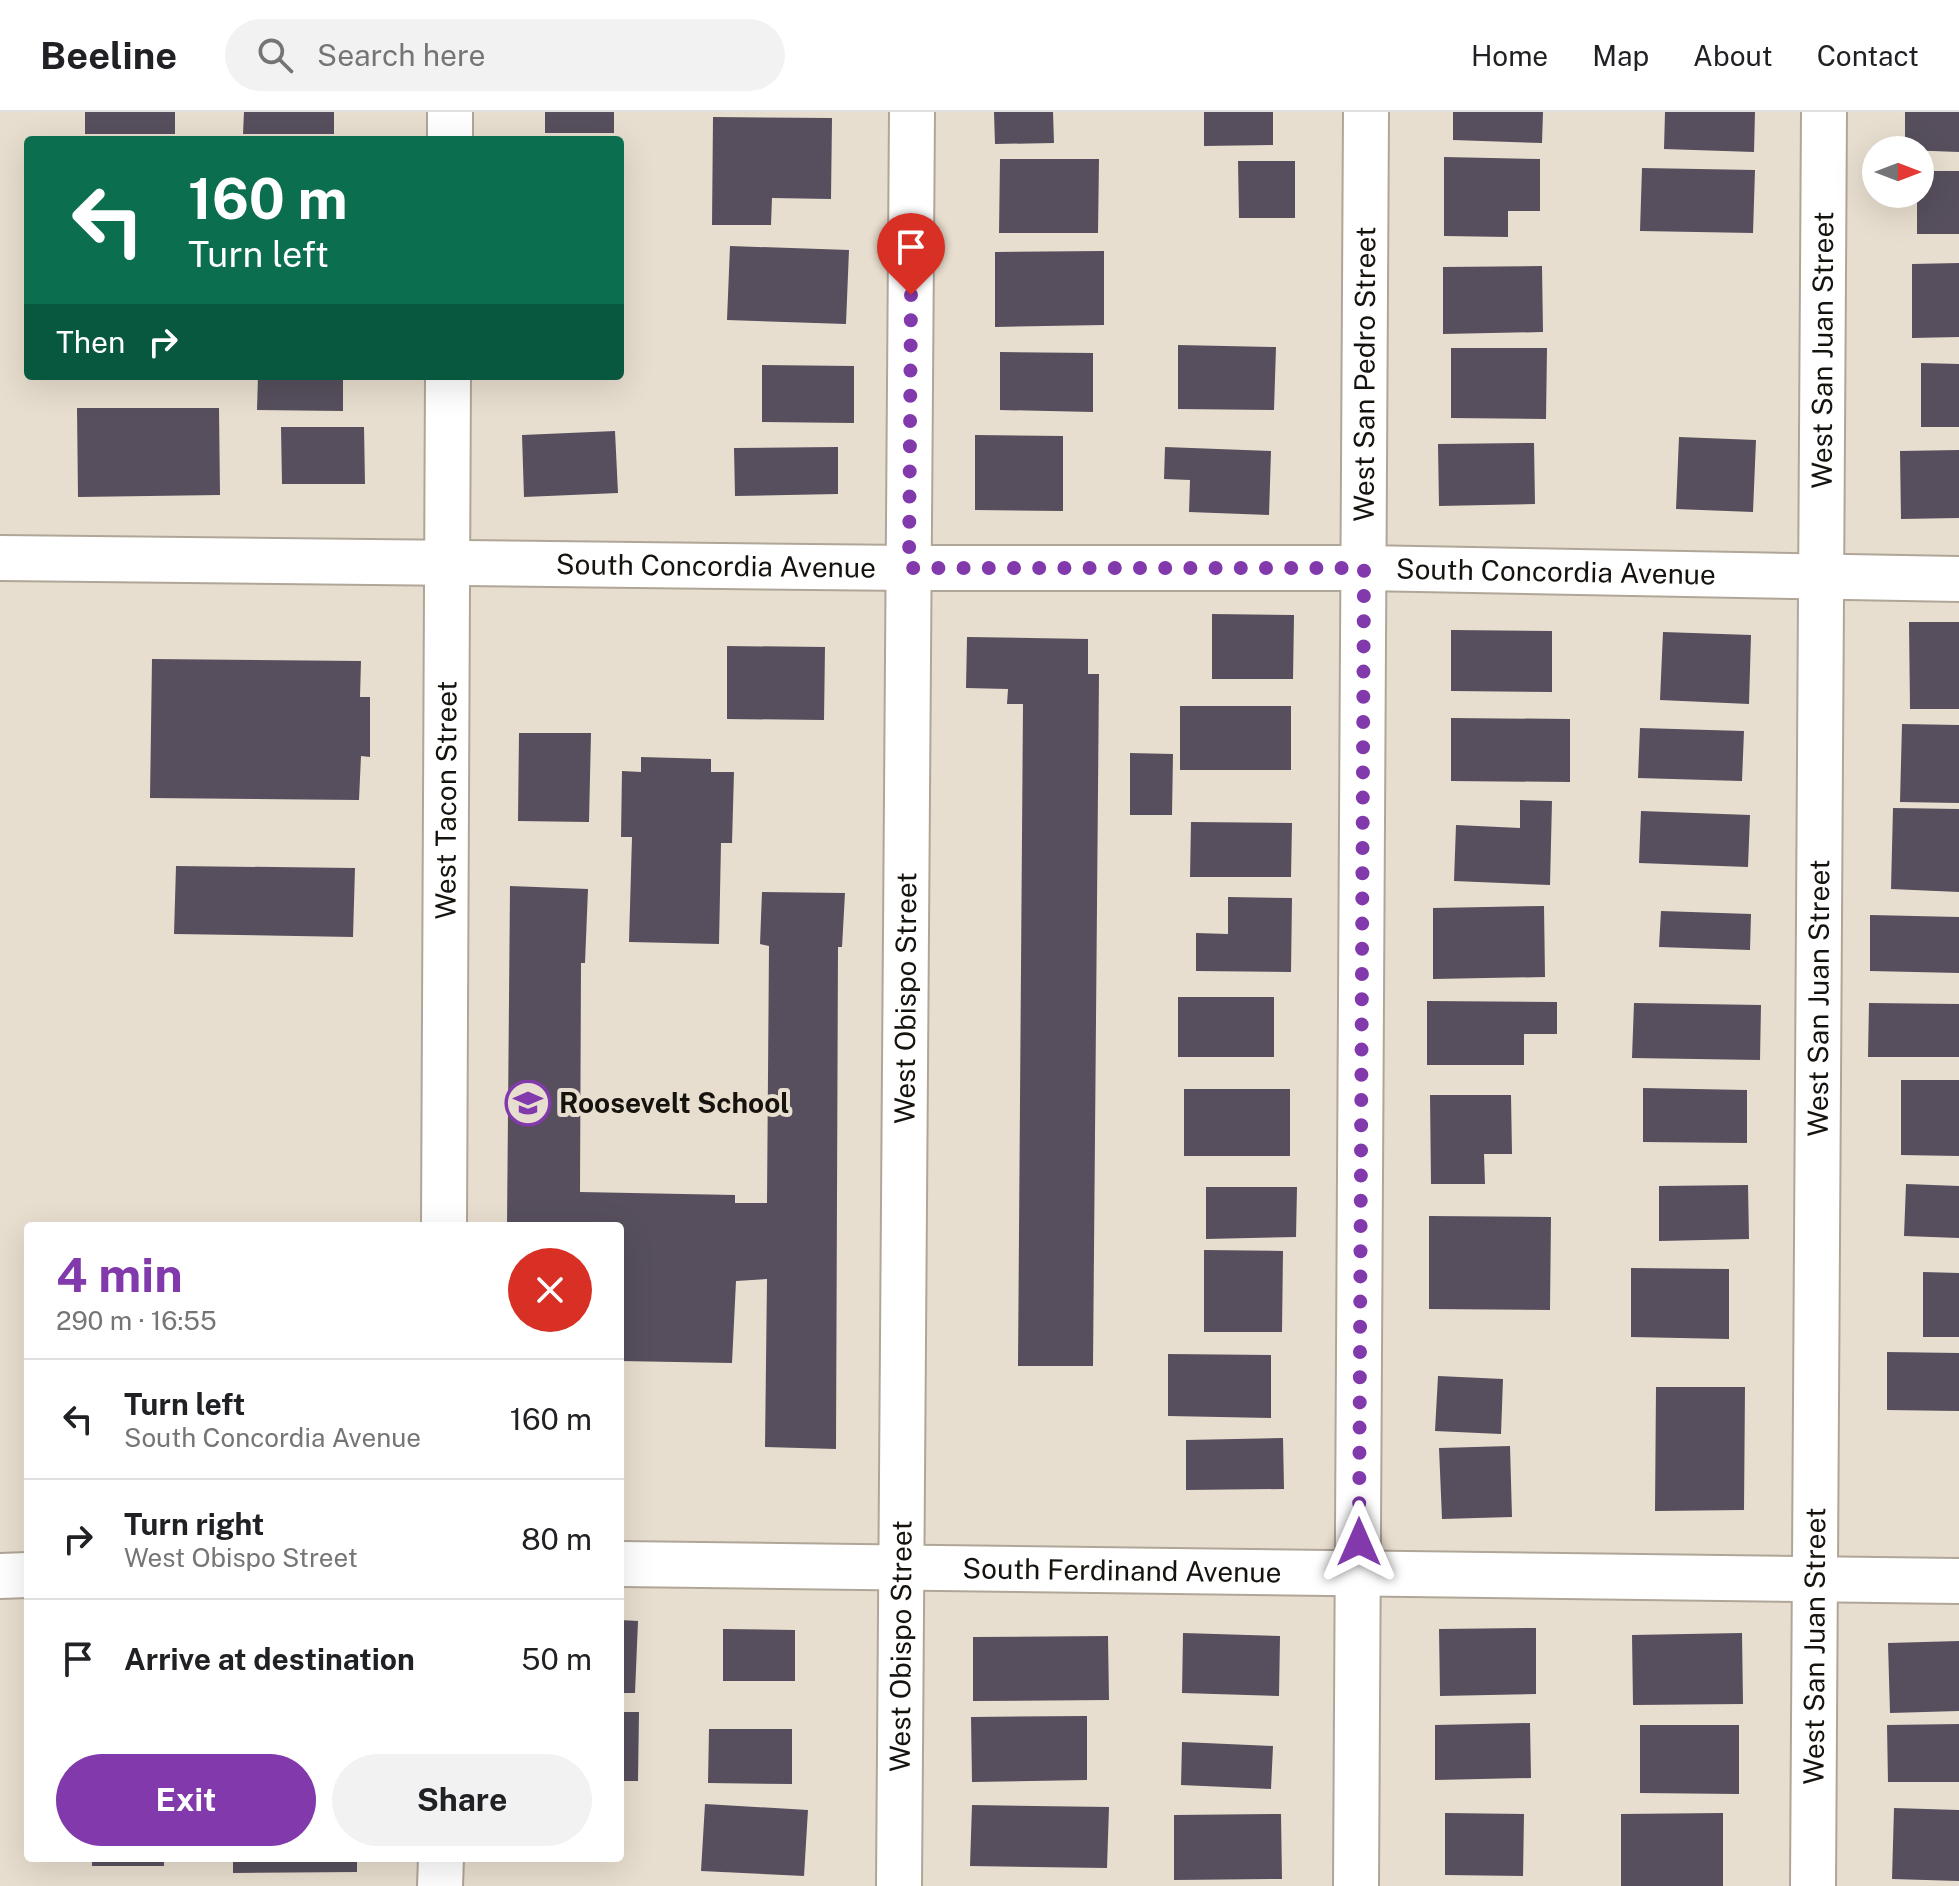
<!DOCTYPE html>
<html lang="en">
<head>
<meta charset="utf-8">
<style>
  body { margin:0; font-family:"Public Sans",sans-serif; background:#f2f2f2; color:#202124; height:100vh; display:flex; flex-direction:column; font-size:30px; white-space:nowrap }
  * { box-sizing:border-box; margin:0 }
  p { font-size:26px; color:#757577 }
  .icon { flex:none; width:44px; height:44px; fill:none; stroke:currentColor; stroke-width:2; stroke-linecap:round; stroke-linejoin:round }
  .map { position:relative; flex:1; overflow:hidden }
  .details { position:absolute; left:24px; top:1110px; width:600px; height:640px; display:flex; flex-direction:column; background:#fff; border-radius:8px; box-shadow:0 8px 32px #0002 }
  .details>* { flex:none }
  .guide { position:absolute; left:24px; top:24px; width:600px; height:244px; border-radius:8px; box-shadow:0 8px 32px #0002; background:#0b6e4f; color:#fff; overflow:hidden }
  .needle { width:52px; rotate:90deg }
  .buttons { position:absolute; left:1862px; top:24px; display:grid; gap:16px }
  .buttons a { display:grid; place-items:center; width:72px; height:72px; border-radius:50%; background:#fff; box-shadow:0 8px 32px #0002; font-size:40px }
  .pin { position:absolute; display:grid; place-items:center; width:68px; height:68px; color:#fff; margin:-82px -34px; border-radius:50% 50% 50% 0; rotate:-45deg; box-shadow:0 0 8px #0007 }
  .pin .icon { rotate:45deg }
  .me { position:absolute; width:88px; margin:-44px; rotate:0deg; stroke-linejoin:round; filter:drop-shadow(0 0 6px #0008) }
  .turn { display:flex; align-items:center; gap:28px; height:168px; padding:0 32px; font-size:36px }
  .turn .icon { width:104px; height:104px; stroke-width:2.5 }
  .turn b { display:block; font-size:56px; line-height:68px }
  .then { display:flex; align-items:center; height:76px; padding:0 32px; background:#0003; gap:16px; font-size:30px }
  .round { display:grid; place-items:center; flex:none; width:84px; height:84px; border-radius:42px; background:#f2f2f2 }
  .headline { display:flex; align-items:center; justify-content:space-between; height:136px; padding:0 32px }
  h1 { font-size:48px; font-weight:700; line-height:60px; color:#8139ab }
  .primary-button { display:flex; gap:16px; margin-top:auto; padding:16px 32px }
  .primary-button a { flex:1; height:92px; border-radius:48px; background:#8139ab; color:#fff; font-size:32px; font-weight:700; line-height:92px; text-align:center }
  .primary-button a+a { background:#f2f2f2; color:#202124 }
  ul { padding:0; list-style:none }
  li { display:flex; align-items:center; gap:24px; height:120px; padding:0 32px; border-top:2px solid #e0e0e0 }
  li div { flex:1 }
  li b { display:block; font-size:30px }
  li em { font-style:normal }
  header { display:flex; align-items:center; gap:48px; box-sizing:border-box; height:112px; padding:0 40px; background:#fff; border-bottom:2px solid #e0e0e0 }
  header strong { font-size:38px }
  nav { display:flex; gap:44px; margin-inline-start:auto; font-size:28px }
  .search { width:560px; height:72px; background:#f2f2f2; display:flex; align-items:center; gap:20px; box-sizing:border-box; padding:0 28px; border-radius:44px; color:#757577; font-size:30px }
  .map>svg:first-child { display:block }
</style>
</head>
<body>
<header>
<strong>Beeline</strong>
<div class="search"><svg class="icon" aria-label="search" viewBox="0 0 24 24"><circle cx="10" cy="10" r="6"/><path d="M15 15l6 6"/></svg>Search here</div>
<nav><a>Home</a><a>Map</a><a>About</a><a>Contact</a></nav>
</header>
<div class="map">
<svg width="1959" height="1774" viewBox="0 0 1959 1774">
  <rect width="100%" height="100%" fill="#e8decf"/>
  <path fill="#574f5d" d="M85,0h90v22h-90z
    M244,0h90v22h-91z
    M545,0h69v21h-69z
    M994,0h59l1,31 -59,1z
    M1204,0h69v33l-69,1z
    M1453,0h90l-1,31 -89,-3z
    M1665,0h90l-1,40 -90,-3z
    M1905,0h54v40l-54,-2z
    M713,5l119,1 -1,81 -59,-1 -1,27h-59z
    M1444,45l96,2v52h-32v26l-64,-1z
    M1000,47h99l-1,74h-99z
    M1238,49h57v57h-56z
    M1642,56l113,2 -2,63 -113,-2z
    M1920,59h39v63h-42v-40h3z
    M730,134l119,4 -3,74 -119,-4z
    M1104,139v74l-109,2v-75z
    M1959,151v74l-47,1v-74z
    M1542,154l1,66 -100,2v-67z
    M1178,233l98,2 -2,63 -96,-1z
    M1451,236h96l-1,71 -95,-1z
    M1000,240l93,1v59l-93,-2z
    M1921,251l38,1v63h-38z
    M762,253l92,1v57l-92,-1z
    M258,264h85v35l-86,-1z
    M77,296h142l1,87 -142,2z
    M281,315h83l1,57h-83z
    M615,319l3,62 -94,4 -2,-62z
    M975,323l88,1v75l-88,-1z
    M1679,325l77,3 -3,72 -77,-3z
    M1534,331l1,61 -96,2 -1,-62z
    M838,335v47l-103,2 -1,-48z
    M1165,335l106,4 -2,64 -80,-3 1,-32 -26,-1z
    M1959,338v68l-58,1 -1,-68z
    M1212,502l82,1 -1,64h-81z
    M1909,510h50v87h-49z
    M1451,518l101,1v61l-101,-1z
    M1663,520l88,3 -2,69 -89,-4z
    M967,525l121,2v35h11l-6,692h-75l5,-662h-16l1,-15 -42,-1z
    M727,534l98,1 -1,73 -97,-1z
    M152,547l209,2 -1,36h10v60l-9,-1 -2,44 -209,-2z
    M1180,594h111v64h-111z
    M1451,606l119,1v63l-119,-1z
    M1902,612l57,1v78l-59,-1z
    M1640,616l104,3 -2,50 -104,-3z
    M519,621h72l-2,89 -71,-1z
    M1130,641l43,1 -1,61h-42z
    M641,645l70,2v13h23l-2,71h-11l-2,101 -90,-2 3,-105h-11l1,-66 19,1z
    M1520,688l32,1 -2,84 -96,-4 2,-56 64,3z
    M1893,696l66,1v83l-68,-3z
    M1641,699l109,4 -2,52 -109,-4z
    M1191,710l101,1 -1,54h-101z
    M176,754l179,2 -2,69 -179,-3z
    M510,774l78,3 -3,74h-4l-1,229 155,3v8h32l2,-257 -9,-2 2,-52 83,1 -3,54h-4l-2,502 -71,-2 2,-168 -31,2 -4,82 -112,-2v-135h-113z
    M1228,785l64,1 -1,74 -95,-1v-38l32,1z
    M1544,794l1,71 -112,2v-71z
    M1661,799l90,3 -1,36 -91,-3z
    M1870,803l89,2v56l-89,-2z
    M1178,885h96v60h-96z
    M1427,889l130,1v32h-33v31h-97z
    M1634,891l127,2 -1,55 -128,-2z
    M1869,891l90,1v53h-91z
    M1901,968h58v76l-58,-1z
    M1643,976l104,2v53l-104,-1z
    M1184,977h106v67h-106z
    M1430,983h81l1,59h-28l1,30h-54z
    M1906,1072l53,2v52l-55,-2z
    M1748,1073l1,54 -90,2v-55z
    M1206,1075h91l-1,50 -90,2z
    M1429,1104l122,1 -1,93 -121,-1z
    M1204,1138l79,1 -1,81h-78z
    M1631,1156l98,1v70l-98,-2z
    M1923,1160l36,1v64h-36z
    M1887,1240l72,1v58l-72,-1z
    M1168,1242l103,1v63l-103,-2z
    M1438,1264l65,3 -2,55 -66,-3z
    M1656,1275h89l-1,123 -89,1z
    M1283,1326l1,51 -98,1v-50z
    M1510,1334l2,71 -70,2 -3,-71z
    M620,1508l18,1 -3,72h-15z
    M1536,1516v66l-96,2 -1,-67z
    M723,1517l72,1v51h-72z
    M1183,1521l97,3 -1,60 -97,-3z
    M1742,1521l1,71 -110,1 -1,-70z
    M1108,1524l1,64 -136,1v-64z
    M1959,1529v70l-69,2 -2,-70z
    M620,1600h19l-1,69h-18z
    M1087,1604v64l-115,2 -1,-65z
    M1530,1611l1,55 -96,2v-55z
    M1959,1612v58h-71l-1,-57z
    M1640,1613h99v69l-99,-1z
    M709,1617h83v55l-84,-1z
    M1182,1630l91,4 -2,43 -90,-4z
    M705,1692l103,6 -4,66 -103,-5z
    M972,1693l137,2 -2,61 -137,-2z
    M1894,1696l65,2v71l-67,-2z
    M1445,1701l79,1 -1,62 -78,-1z
    M1723,1701v73h-102v-72z
    M1281,1702l1,65 -108,1v-65z
    M92,1746h72v8h-72z
    M233,1746h124v14l-124,1z"/>
  <g fill="none" stroke-linecap="round" stroke-linejoin="round">
    <g stroke="#b0a697" stroke-width="48">
      <g id="street">
        <path d="M450,28v-28"/>
        <path id="s1" d="M0,446l909,10h455l595,11"/>
        <path id="s2" d="M444,1114l4,-850"/>
        <path id="s3" d="M620,1452l1339,17"/>
        <path d="M0,1464l28,-1"/>
        <path d="M440,1774l1,-28"/>
        <path id="s4" d="M899,1774l13,-1774"/>
        <path id="s5" d="M1356,1774l10,-1774"/>
        <path id="s6" d="M1813,1774l11,-1774"/>
      </g>
    </g>
    <use href="#street" stroke="#fff" stroke-width="44"/>
  </g>
  <g fill="none" stroke-linecap="round" stroke-linejoin="round">
    <path stroke="#8139ab" stroke-width="14" stroke-dasharray="0 25.2" d="M911,183l-2,273h455l-5,974"/>
  </g>
  <defs>
    <g id="school-ring" transform="scale(2.3)"><circle r="9.5" fill="#e8decf" stroke="#8139ab" stroke-width="1.5"/><path d="M0-5L7-2L0 1L-7-2ZM-4 1L0 2.5L4 1V4Q0 6-4 4Z" fill="#8139ab"/></g>
  </defs>
  <g fill-rule="evenodd">
    <use href="#school-ring" x="528" y="991"/>
  </g>
  <g text-anchor="middle" stroke-width="8" stroke-linejoin="round" paint-order="stroke">
    <g font-size="28" fill="#16130e" stroke="#e8decf">
      <text dy="10" stroke="none"><textPath href="#s6" startOffset="1536">West San Juan Street</textPath></text>
      <text dy="10" stroke="none"><textPath href="#s5" startOffset="1512">West San Pedro Street</textPath></text>
      <text dy="10" stroke="none"><textPath href="#s1" startOffset="716">South Concordia Avenue</textPath></text>
      <text dy="10" stroke="none"><textPath href="#s1" startOffset="1556">South Concordia Avenue</textPath></text>
      <text dy="10" stroke="none"><textPath href="#s2" startOffset="426">West Tacon Street</textPath></text>
      <text dy="10" stroke="none"><textPath href="#s4" startOffset="888">West Obispo Street</textPath></text>
      <text dy="10" stroke="none"><textPath href="#s6" startOffset="888">West San Juan Street</textPath></text>
      <text dy="10" stroke="none"><textPath href="#s3" startOffset="502">South Ferdinand Avenue</textPath></text>
      <text dy="10" stroke="none"><textPath href="#s4" startOffset="240">West Obispo Street</textPath></text>
      <text dy="10" stroke="none"><textPath href="#s6" startOffset="240">West San Juan Street</textPath></text>
    </g>
    <g font-size="28" font-weight="bold" fill="#16130e" stroke="#e8decf" text-anchor="start">
      <text x="559" y="1001">Roosevelt School</text>
    </g>
  </g>
</svg>
<div class="buttons">
<a><svg class="needle" viewBox="-14 -14 28 28"><path d="M0-13l5 13h-10z" fill="#e53935"/><path d="M0 13l5-13h-10z" fill="#757577"/></svg></a>
</div>
<div class="pin" style="left:911px;top:183px;background:#d93025"><svg class="icon" aria-label="arrive" viewBox="0 0 24 24"><path d="M6 21V4h12l-3 4 3 4H6"/></svg></div>
<svg class="me" style="left:1359px;top:1430px" viewBox="-20 -20 40 40"><path d="M0-17L14 15 0 8-14 15z" fill="#8139ab" stroke="#fff" stroke-width="4"/></svg>
<div class="guide">
<div class="turn"><svg class="icon" aria-label="left" viewBox="0 0 24 24"><path d="M17 20v-9H6M10 6l-5 5 5 5"/></svg><div><b>160 m</b>Turn left</div></div>
<div class="then">Then<svg class="icon" aria-label="right" viewBox="0 0 24 24"><path d="M7 20v-9h11M14 6l5 5-5 5"/></svg></div>
</div>
<section class="details">
<div class="headline"><div><h1>4 min</h1><p>290 m · 16:55</p></div><a class="round" style="background:#d93025;color:#fff"><svg class="icon" aria-label="close" viewBox="0 0 24 24"><path d="M6 6l12 12M18 6L6 18"/></svg></a></div>
<ul>
<li><svg class="icon" aria-label="left" viewBox="0 0 24 24"><path d="M17 20v-9H6M10 6l-5 5 5 5"/></svg><div><b>Turn left</b><p>South Concordia Avenue</p></div><em>160 m</em></li>
<li><svg class="icon" aria-label="right" viewBox="0 0 24 24"><path d="M7 20v-9h11M14 6l5 5-5 5"/></svg><div><b>Turn right</b><p>West Obispo Street</p></div><em>80 m</em></li>
<li><svg class="icon" aria-label="arrive" viewBox="0 0 24 24"><path d="M6 21V4h12l-3 4 3 4H6"/></svg><div><b>Arrive at destination</b></div><em>50 m</em></li>
</ul>
<div class="primary-button"><a>Exit</a><a>Share</a></div>
</section>
</div>
</body>
</html>
